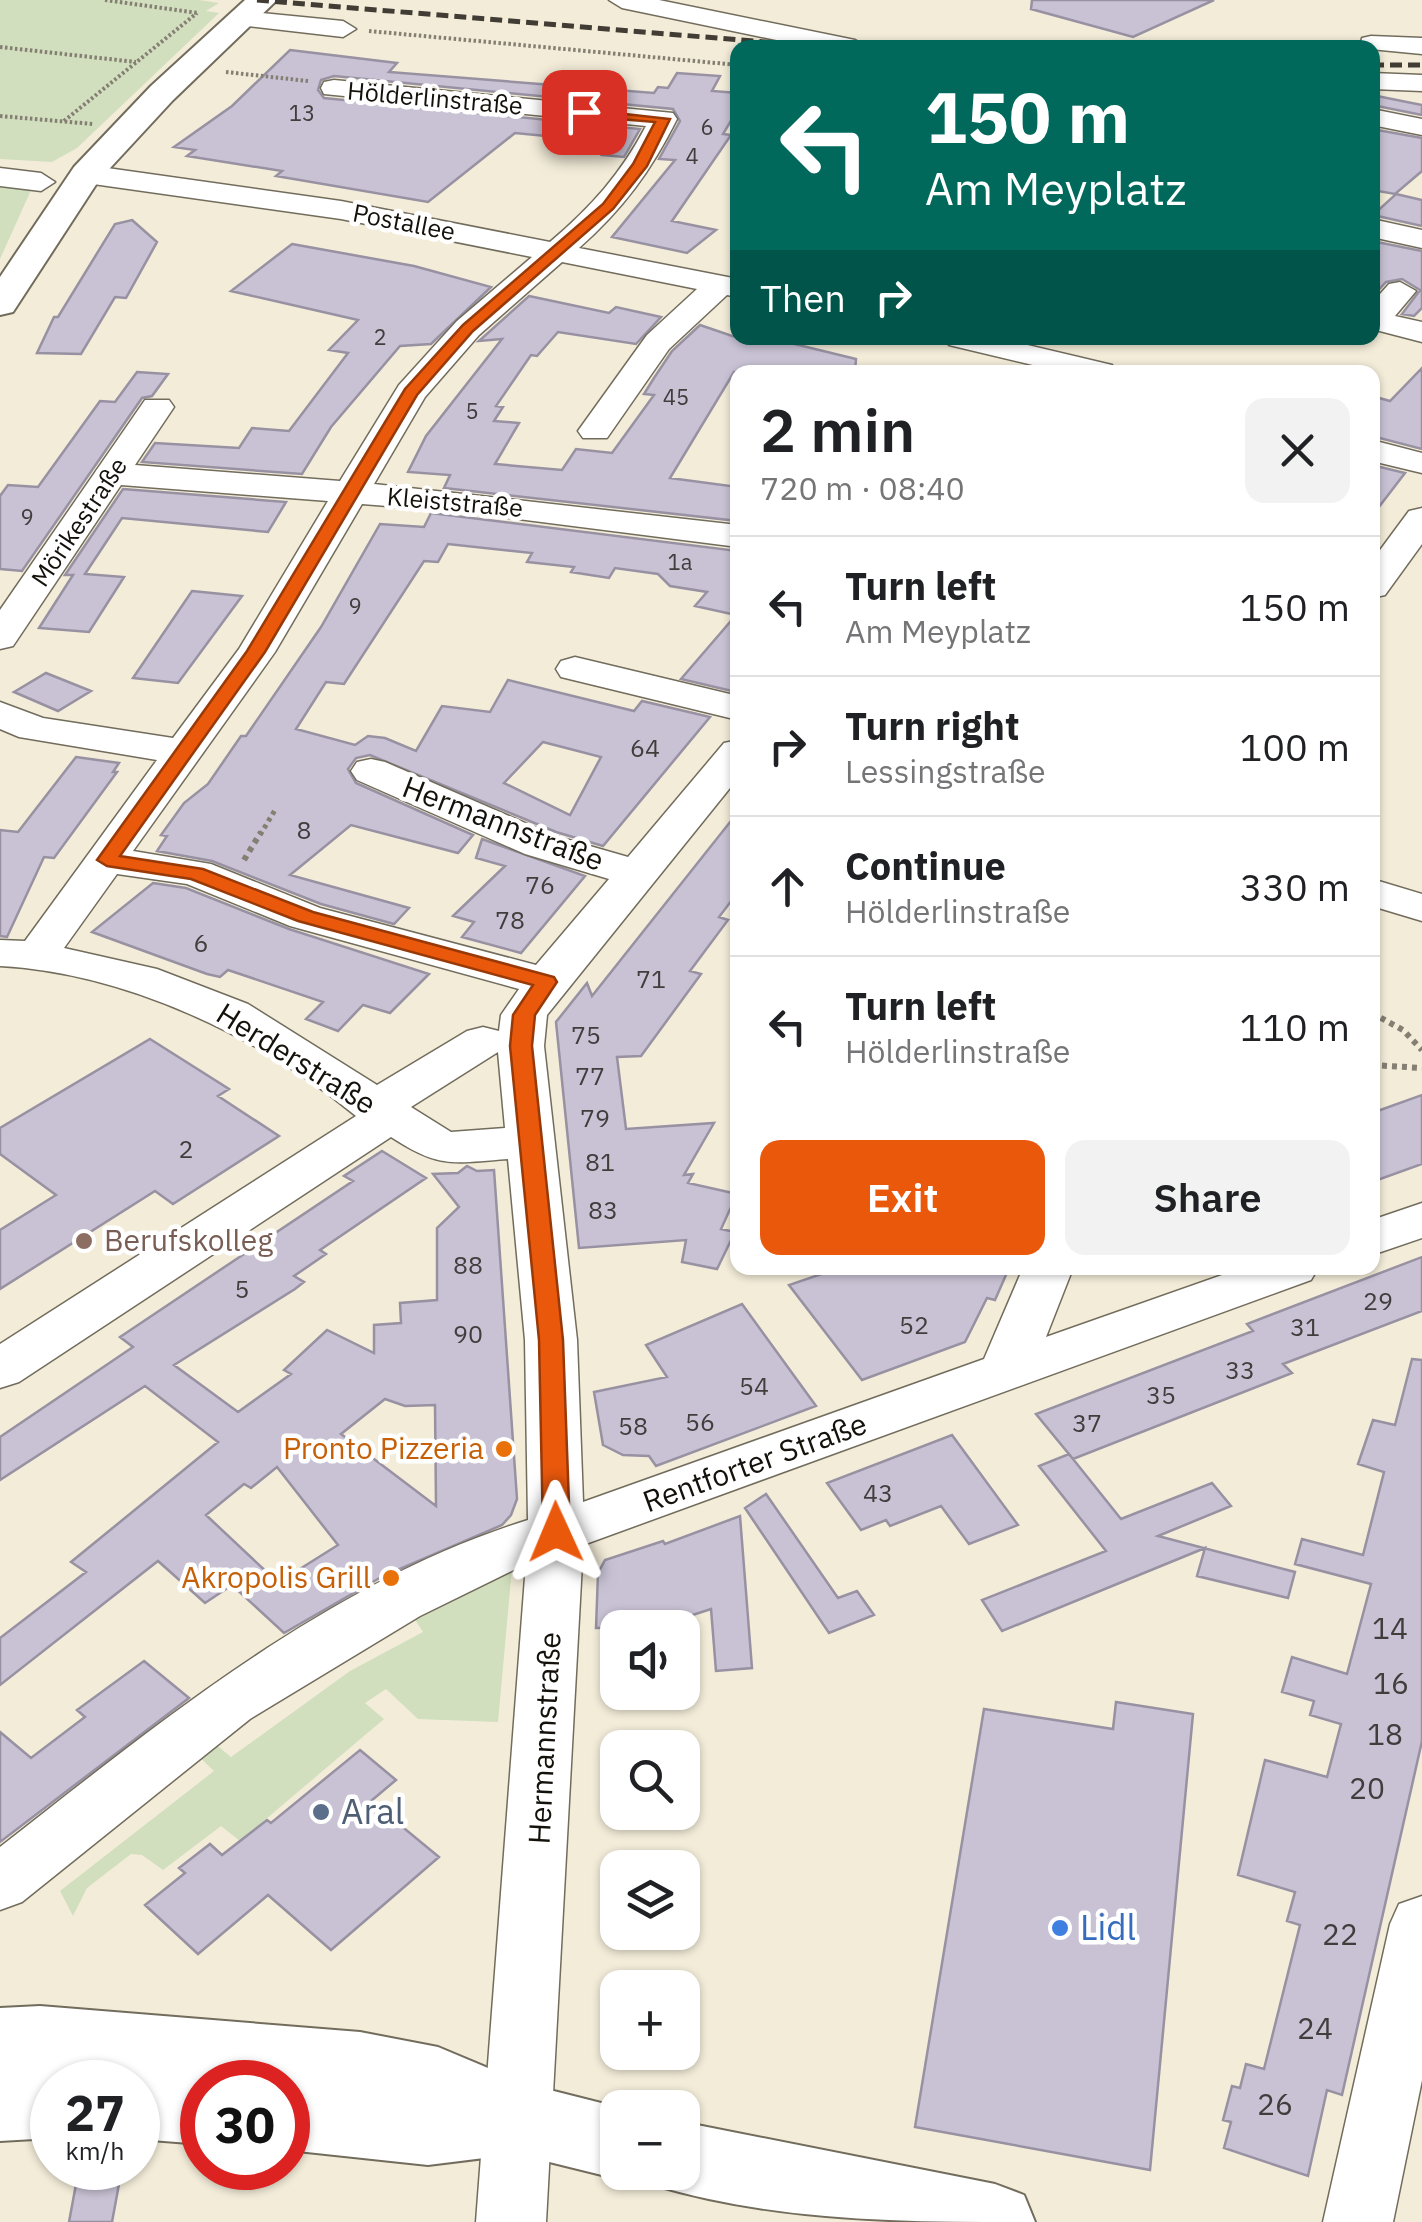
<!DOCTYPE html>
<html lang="en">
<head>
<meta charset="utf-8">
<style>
  body { margin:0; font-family:"IBM Plex Sans",sans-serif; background:#f2f2f2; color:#202124; height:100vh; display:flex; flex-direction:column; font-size:38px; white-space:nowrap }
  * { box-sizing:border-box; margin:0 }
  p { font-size:32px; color:#757577 }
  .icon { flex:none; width:55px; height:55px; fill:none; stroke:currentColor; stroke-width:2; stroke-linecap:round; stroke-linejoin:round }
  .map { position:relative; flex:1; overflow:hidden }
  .drawer { position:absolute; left:730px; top:365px; width:650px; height:910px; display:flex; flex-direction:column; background:#fff; border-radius:20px; box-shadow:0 2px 8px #0004 }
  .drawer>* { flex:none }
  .hud { position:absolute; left:730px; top:40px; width:650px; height:305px; border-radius:20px; box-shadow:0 2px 8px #0004; background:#00695c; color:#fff; overflow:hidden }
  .fabs { position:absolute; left:600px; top:1610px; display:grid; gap:20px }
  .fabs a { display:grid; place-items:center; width:100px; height:100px; border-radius:20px; background:#fff; box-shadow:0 2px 8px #0004; font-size:50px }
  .speed { position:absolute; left:30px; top:2060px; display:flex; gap:20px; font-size:50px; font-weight:700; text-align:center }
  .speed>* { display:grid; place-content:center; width:130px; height:130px; border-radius:50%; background:#fff; box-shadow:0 2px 8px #0004; line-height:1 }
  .speed small { font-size:25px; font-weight:400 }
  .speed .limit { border:15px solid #d22; background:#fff; color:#111 }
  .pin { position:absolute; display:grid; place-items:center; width:85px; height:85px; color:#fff; margin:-42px; border-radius:20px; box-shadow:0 5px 15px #0006 }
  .me { position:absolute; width:110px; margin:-55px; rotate:359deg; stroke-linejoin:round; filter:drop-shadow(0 0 8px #0008) }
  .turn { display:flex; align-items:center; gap:35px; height:210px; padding:0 30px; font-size:45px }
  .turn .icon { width:130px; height:130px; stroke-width:2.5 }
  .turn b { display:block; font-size:70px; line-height:85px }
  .then { display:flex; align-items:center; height:95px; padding:0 30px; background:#0003; gap:20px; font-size:38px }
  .round { display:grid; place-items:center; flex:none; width:105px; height:105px; border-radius:20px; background:#f2f2f2 }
  .summary { display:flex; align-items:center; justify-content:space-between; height:170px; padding:0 30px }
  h1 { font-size:60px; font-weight:600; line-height:75px }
  .primary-button { display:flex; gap:20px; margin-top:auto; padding:20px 30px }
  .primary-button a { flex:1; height:115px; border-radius:20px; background:#ea580c; color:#fff; font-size:40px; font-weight:600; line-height:115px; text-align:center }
  .primary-button a+a { background:#f2f2f2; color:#202124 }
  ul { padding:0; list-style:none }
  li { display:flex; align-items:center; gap:30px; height:140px; padding:0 30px; border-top:2px solid #e0e0e0 }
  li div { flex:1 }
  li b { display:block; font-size:38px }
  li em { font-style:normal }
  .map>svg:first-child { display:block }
</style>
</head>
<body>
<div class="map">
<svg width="1422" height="2222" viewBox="0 0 1422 2222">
  <rect width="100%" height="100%" fill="#f3ecd9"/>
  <path fill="#d1dfbe" d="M0,0h199l20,3 -13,8 13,2 -142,135 -25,14 -52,-3z
    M0,180l32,8 -32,71z
    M513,1557l-15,165 -80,-3 -32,-30 -21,14 19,16 -144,122 -19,-15 -58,44 -21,-15 -11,-1 -44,34 -14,28 -13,-25 154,-120 -22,-21 16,-12 23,19 119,-86 73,-39 -15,-23z"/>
  <path fill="#c8c2d4" stroke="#9791a2" stroke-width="2.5" fill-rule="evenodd" d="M1032,0h182l-81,37 -102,-28z
    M290,50l107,13 -8,9 265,21 4,-6 10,1 9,-15 43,3 -8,15 26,2v16l-15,25 8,1 -59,86 44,9 -29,23 -75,-16 63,-77 -16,-1 21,-38 -7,-12 -339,-33 -13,4 -3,10 6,8 316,31 -16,28 -22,-2 7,-13 -94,-9 -87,69 -152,-26 6,-5 -95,-15 8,-6 -21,-3 58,-41z
    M1372,95l50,10v10l-50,-10z
    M1372,129l50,9v33l-27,23 -23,-4z
    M1396,194l26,6v26l-49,-11z
    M132,220l25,22 -31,56 -11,-1 -34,57 -44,-1 17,-36h4l57,-93z
    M1372,241l50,10v57l-8,8 -12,-2 18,-24 -18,-11 -16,3 -14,15z
    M292,244l122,22 77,21 -60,57 -31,2 -69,81 -29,47 -160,-12 13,-19 84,5 13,-20 37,3 59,-78 -19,-3 29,-30 -127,-29z
    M529,296l80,17 7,-6 45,10 -25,27 -78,-12 -21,24 -6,-1 -35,51 7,1 -9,14 25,2 -24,41 67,6 14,-21 36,4 42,-58 -10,-1 10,-16 18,-27 28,-26 38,13h32l86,21 -1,13h-121l-64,106 68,9v34l-294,-33 6,-13 -42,-3 18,-36 76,-97 -23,2z
    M1422,368v81l-50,-13v-40l18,5z
    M137,372l31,2 -16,22 -10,2 -120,173 -22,-2v-73l8,-11 30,2 62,-86 15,1z
    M1372,465l33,8 -33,43z
    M123,489l163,13 -18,30 -146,-14 -37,56 39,3 -35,55 -50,-4 34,-53h-8z
    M431,513l307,38v133l-6,7 -51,-12 55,-64 -41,-9 12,-14 -37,-6 -12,-12 -43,-6 -6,10 -38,-6 3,-5 -47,-5 5,-9 -84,-9 -10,18 -14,-1 -80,123 -18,-2 -30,47 59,16 13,-9 17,2 31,13 26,-45 48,6 18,-32 126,31 8,-10 68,16 -107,129 -47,-14 -186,-77 -14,3 -8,11 8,14 117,52 -15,18 -107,-28 -61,50 119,33 -15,16 -73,-20 -109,-43 -55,-10 10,-15 -6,-1 23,-32 24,-19 33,-48h5l75,-109 59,-103 44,3zM543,742l58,15 -31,58 -66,-32z
    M192,591l50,5 -64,87 -45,-5z
    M46,673l45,18 -33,20 -44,-19z
    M76,757l43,6 -6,9h4l-63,86 -10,-1 -37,80 -7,-1v-106l18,2z
    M738,812v80l-19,25 9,3 -38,51 11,3 -60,82 -24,1 9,72 88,-6 -30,52 9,-1 -5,9 49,11 -16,35 14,3 -18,37 -35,-7 4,-22 -107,8 -23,-226 31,-39 5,13z
    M482,839l103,37 -64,77 -59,-16 12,-15 -21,-6 52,-50 -29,-8z
    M153,883l33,5 103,41 140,45 -39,39 -27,-8 -25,26 -32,-12 17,-17 -95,-32 -8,7 -13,-3 -115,-42z
    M150,1039l79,50 -11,7 61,40 -106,68 -18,-13 -155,98v-59l56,-35 -56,-41v-26z
    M1422,1095v69l-50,18v-69z
    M382,1151l44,27 -106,72 6,4 -32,22 10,6 -9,7 -121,76 64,47 53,-38 -7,-4 43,-40 47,23v-28l27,-2 -1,-20 37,-3v-72l22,-21 -26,-33 25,-1 9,-7 10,5 17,-1 23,329 -6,16 -9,10 -119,51 -99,57 -52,-48 -27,18 -47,-42 -158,124v-47l86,-66 -15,-10 147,-120 -73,-56 -145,94v-43l133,-90 -13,-10 233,-156 -9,-5zM385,1399l20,7 30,-1 1,101 -95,-72zM277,1467l61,78 -43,27 -6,-5 -17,10 -66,-62 38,-31 7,4z
    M1422,1257v54l-139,53 9,9 -219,86 -37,-45 217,-83 -6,-7z
    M839,1268h170l-14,32 -8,-2 -22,44 -103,38 -73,-95z
    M742,1304l74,102 -160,60 -7,-10 -26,-1 -20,-10 -9,-53 73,-15 -21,-32z
    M1412,1359l10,1v381l-80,354 -15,-5 -19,86 -84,-28 7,-26 -8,-2 9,-34 8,2 6,-24 18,5 36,-144 -13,-4 8,-29 -57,-17 27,-115 62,17 14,-53 -31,-9 4,-14 -32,-9 10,-35 55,17 24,-90 -76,-20 7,-25 61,16 21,-83 -26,-8 15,-44 22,5z
    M952,1435l66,90 -49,19 -28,-38 -51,20 -4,-6 -25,10 -34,-47z
    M1069,1454l52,65 91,-36 19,23 -73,30 137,36 -7,26 -91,-22 8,-28 -203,83 -20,-31 124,-49 -67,-85z
    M766,1494l72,104 19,-7 17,24 -45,18 -84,-125z
    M740,1516l12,152 -36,3 -5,-62 -58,19h-57l2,-55 7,-13 58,-19 2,3z
    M144,1661l45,37 -189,144v-110l31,26 54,-41 -8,-7z
    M1116,1702l77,12 -43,456 -235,-43 69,-418 129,20z
    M360,1750l36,30 -25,21 68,56 -108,93 -63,-55 -70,59 -53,-49 40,-32 -6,-5 31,-24 12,11 45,-35 4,3z
    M79,2168h43l-10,54h-43z"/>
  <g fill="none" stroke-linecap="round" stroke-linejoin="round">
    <g stroke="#726c5c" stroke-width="3">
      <path id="minor" d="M609,0h50l196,40 13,8h-53l-193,-40z
        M240,11l103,10 13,8 -13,8 -112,-13 -4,-5z
        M1371,36l51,2v16l-62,-6 2,-10z
        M1372,73l50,2v16l-50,-2z
        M334,80l339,33 4,6c-26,52 -54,90 -98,129l159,31v18l-11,-2 -58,54 -62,89h-24l-5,-7 69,-96 50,-46 -135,-27 -83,73 -54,62 -51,87 364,41v22l-275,-35 -101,-8 -87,148 -142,199 78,13 109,44 216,57 73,-86 -84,-25 -168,-74 -6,-9 6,-9 14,-3 14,3 170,74 73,21 96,-114 14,-3v38l-191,237 -3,31 33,294 6,162 401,-143 39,-91h50l-27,69 196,-69h76l-7,12 -728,265 -37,677h-70l50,-658 -106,52 -170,103 -228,183 -22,8v-63c160,-125 331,-266 528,-327l-3,-180 -17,-181c-56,4 -68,10 -117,-22l-372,245 -19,6v-44l356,-228c-97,-80 -230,-143 -356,-150v-26l25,1 132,-181 -138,-23 -19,-8v-27l43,16 130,20 66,-89 89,-148 -207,-16 -108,161 -13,3v-39l145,-210h24l5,7 -39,58 205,16 59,-96 58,-64 75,-64 -191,-38 -255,-36 -14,-9 14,-9 255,36 209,41c41,-35 71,-68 96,-116l-322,-32 -3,-6 3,-6zM117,874l70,10 103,42 229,63 -18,26 -2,16 -16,-4 -16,4 -90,54 -129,-81 -91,-35 -93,-21zM498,1052l7,76 -54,4 -40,-25z
        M1372,109l50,10v16l-50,-10z
        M0,168l41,5 14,9 -14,9 -41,-5z
        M1372,219l50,11v18l-50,-11z
        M1400,282l16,9 -21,25 27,6v20l-50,-13v-26l17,-19z
        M944,338h54l114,27 4,7h-54l-113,-27z
        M1372,440l50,13v20l-50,-12z
        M1422,508v36l-37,51 -13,3v-37l37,-50z
        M575,657l163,39v24l-177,-43 -5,-8 5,-8z
        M1372,879l50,15v27l-50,-15z
        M1422,1203v35l-50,17v-35z
        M1422,1896v184l-29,142h-70l67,-298 9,-20z"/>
    </g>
    <g stroke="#726c5c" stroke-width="4">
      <path id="major" d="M245,0h32l-104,100 -74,80 -86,132 -13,3v-38l74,-110 77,-81z
        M40,2006l320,26 78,15 88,37 95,24 -3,64h18l-18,7 -101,-25 -89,11 -140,-15v-68h-86v62l-64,-5v-57l-59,-4 3,4h-30v56l-52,3v-133z
        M682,2122l313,62 29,11 11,27c-130,0 -257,0 -381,-37l-6,-13h34z"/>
    </g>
    <path stroke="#847f72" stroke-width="4" stroke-dasharray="2.5 2.5" stroke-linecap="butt" d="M105,0l93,13
      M369,31l369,34
      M0,47l136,15
      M226,72l82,9
      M0,116l93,8
      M64,121l133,-108"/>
    <path stroke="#847f72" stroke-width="5" stroke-dasharray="4 4" stroke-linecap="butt" d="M260,835l15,-25"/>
    <path stroke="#847f72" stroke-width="6" stroke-dasharray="5 5" stroke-linecap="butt" d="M244,860l17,-28
      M1372,1013l31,17 19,20
      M1372,1065l50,3"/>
    <use href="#minor" fill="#fff" fill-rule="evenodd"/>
    <use href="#major" fill="#fff" fill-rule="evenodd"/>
    <path stroke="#413d35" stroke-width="5" stroke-dasharray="12 6" stroke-linecap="butt" d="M257,0l580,48
      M1372,65h50"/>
  </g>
  <path fill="#ea580c" stroke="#983908" stroke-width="2.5" d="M580,109l90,10 -23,47 -34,43 -140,122 -56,64 -152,257 -145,204 83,13 110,43 241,65 3,5 -22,33 -3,31 31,294 7,192 -14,10 -13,-10 -4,-192 -29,-294 3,-31 20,-30 -235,-64 -107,-42 -84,-13 -10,-6 150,-209 158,-262 58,-64 140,-121 30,-40 22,-42 -71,-6z"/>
  <circle fill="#8d6e63" stroke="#fff" stroke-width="4" cx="84" cy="1241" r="10"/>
  <g fill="#e8710a" stroke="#fff" stroke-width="4">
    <circle cx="504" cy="1449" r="10"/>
    <circle cx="391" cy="1578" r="10"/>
  </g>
  <circle fill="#5c6f8a" stroke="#fff" stroke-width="4" cx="321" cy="1812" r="10"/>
  <circle fill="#3f7fe0" stroke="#fff" stroke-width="4" cx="1060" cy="1928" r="10"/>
  <g text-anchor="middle" stroke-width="9" stroke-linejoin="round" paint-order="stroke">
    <g font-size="22" fill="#413d3d">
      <text x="302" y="121">13</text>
      <text x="707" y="135">6</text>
      <text x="692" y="164">4</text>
      <text x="380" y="345">2</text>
      <text x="676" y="405">45</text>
      <text x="472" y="419">5</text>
      <text x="27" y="525">9</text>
      <text x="680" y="570">1a</text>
      <text x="355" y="614">9</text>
    </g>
    <g font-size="25" fill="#14110b" stroke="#fff">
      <text transform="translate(435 98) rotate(5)" y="9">Hölderlinstraße</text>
      <text transform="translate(404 222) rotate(11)" y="9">Postallee</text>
      <text transform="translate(455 502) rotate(5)" y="9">Kleiststraße</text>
      <text transform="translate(79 522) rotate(-56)" y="9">Mörikestraße</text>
    </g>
    <g font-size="25" fill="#413d3d">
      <text x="645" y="757">64</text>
      <text x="304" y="839">8</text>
      <text x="540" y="894">76</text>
      <text x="510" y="929">78</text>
      <text x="201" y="952">6</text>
      <text x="651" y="988">71</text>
      <text x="586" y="1044">75</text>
      <text x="590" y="1085">77</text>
      <text x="595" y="1127">79</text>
      <text x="186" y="1158">2</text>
      <text x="600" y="1171">81</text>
      <text x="603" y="1219">83</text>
      <text x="468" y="1274">88</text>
      <text x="242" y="1298">5</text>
      <text x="1378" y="1310">29</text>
      <text x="914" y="1334">52</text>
      <text x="1305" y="1336">31</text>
      <text x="468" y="1343">90</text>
      <text x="1240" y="1379">33</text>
      <text x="754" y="1395">54</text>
      <text x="1161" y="1404">35</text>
      <text x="700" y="1431">56</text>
      <text x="1087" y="1432">37</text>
      <text x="633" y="1435">58</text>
      <text x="878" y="1502">43</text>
    </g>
    <g font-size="30" fill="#14110b" stroke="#fff">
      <text transform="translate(503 824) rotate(21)" y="10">Hermannstraße</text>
      <text transform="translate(296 1059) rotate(32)" y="10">Herderstraße</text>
      <text transform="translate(755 1463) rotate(-20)" y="10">Rentforter Straße</text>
      <text transform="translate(545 1738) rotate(-87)" y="10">Hermannstraße</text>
    </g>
    <g font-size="30" fill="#785e54" stroke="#fff" text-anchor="start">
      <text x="104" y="1251">Berufskolleg</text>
    </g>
    <g font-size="30" fill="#c56008" stroke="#fff" text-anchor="end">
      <text x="484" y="1459">Pronto Pizzeria</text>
      <text x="371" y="1588">Akropolis Grill</text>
    </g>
    <g font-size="30" fill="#413d3d">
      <text x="1390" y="1639">14</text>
      <text x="1391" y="1694">16</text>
      <text x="1385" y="1745">18</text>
      <text x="1367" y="1799">20</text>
      <text x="1340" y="1945">22</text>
      <text x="1315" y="2039">24</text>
      <text x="1275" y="2115">26</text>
    </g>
    <g font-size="35" fill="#4e5e75" stroke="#fff" text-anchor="start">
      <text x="341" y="1824">Aral</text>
    </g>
    <g font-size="35" fill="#366cbe" stroke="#fff" text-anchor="start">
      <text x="1080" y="1940">Lidl</text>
    </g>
  </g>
</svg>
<div class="fabs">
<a><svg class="icon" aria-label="sound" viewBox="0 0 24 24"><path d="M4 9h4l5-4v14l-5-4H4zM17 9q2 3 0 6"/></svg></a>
<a><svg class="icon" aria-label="search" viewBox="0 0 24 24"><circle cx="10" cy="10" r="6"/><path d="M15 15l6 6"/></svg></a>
<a><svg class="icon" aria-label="layers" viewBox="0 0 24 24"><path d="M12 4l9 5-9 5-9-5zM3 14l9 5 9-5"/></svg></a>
<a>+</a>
<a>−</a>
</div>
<div class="speed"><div>27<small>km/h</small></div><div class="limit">30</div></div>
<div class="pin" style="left:584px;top:112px;background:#d93025"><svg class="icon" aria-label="arrive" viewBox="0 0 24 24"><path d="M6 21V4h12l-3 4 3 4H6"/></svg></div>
<svg class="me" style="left:556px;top:1532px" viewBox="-20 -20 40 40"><path d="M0-17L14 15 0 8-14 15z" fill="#ea580c" stroke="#fff" stroke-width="4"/></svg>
<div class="hud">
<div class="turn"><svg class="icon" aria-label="left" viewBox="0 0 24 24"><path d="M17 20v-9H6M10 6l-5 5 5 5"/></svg><div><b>150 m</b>Am Meyplatz</div></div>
<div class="then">Then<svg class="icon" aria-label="right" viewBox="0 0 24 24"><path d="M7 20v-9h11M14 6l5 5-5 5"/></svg></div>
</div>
<section class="drawer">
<div class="summary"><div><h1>2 min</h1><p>720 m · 08:40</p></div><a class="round"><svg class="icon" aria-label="close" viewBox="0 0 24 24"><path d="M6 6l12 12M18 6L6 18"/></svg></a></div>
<ul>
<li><svg class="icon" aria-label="left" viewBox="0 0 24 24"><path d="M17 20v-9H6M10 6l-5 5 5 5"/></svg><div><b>Turn left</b><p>Am Meyplatz</p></div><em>150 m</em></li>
<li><svg class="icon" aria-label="right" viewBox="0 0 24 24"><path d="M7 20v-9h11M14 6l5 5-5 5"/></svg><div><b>Turn right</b><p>Lessingstraße</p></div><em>100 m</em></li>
<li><svg class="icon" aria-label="ahead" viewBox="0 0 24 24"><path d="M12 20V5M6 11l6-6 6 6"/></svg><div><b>Continue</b><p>Hölderlinstraße</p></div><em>330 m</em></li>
<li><svg class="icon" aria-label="left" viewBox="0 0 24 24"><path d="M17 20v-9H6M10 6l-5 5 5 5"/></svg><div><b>Turn left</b><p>Hölderlinstraße</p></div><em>110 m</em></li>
</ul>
<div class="primary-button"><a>Exit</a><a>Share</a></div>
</section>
</div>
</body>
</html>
